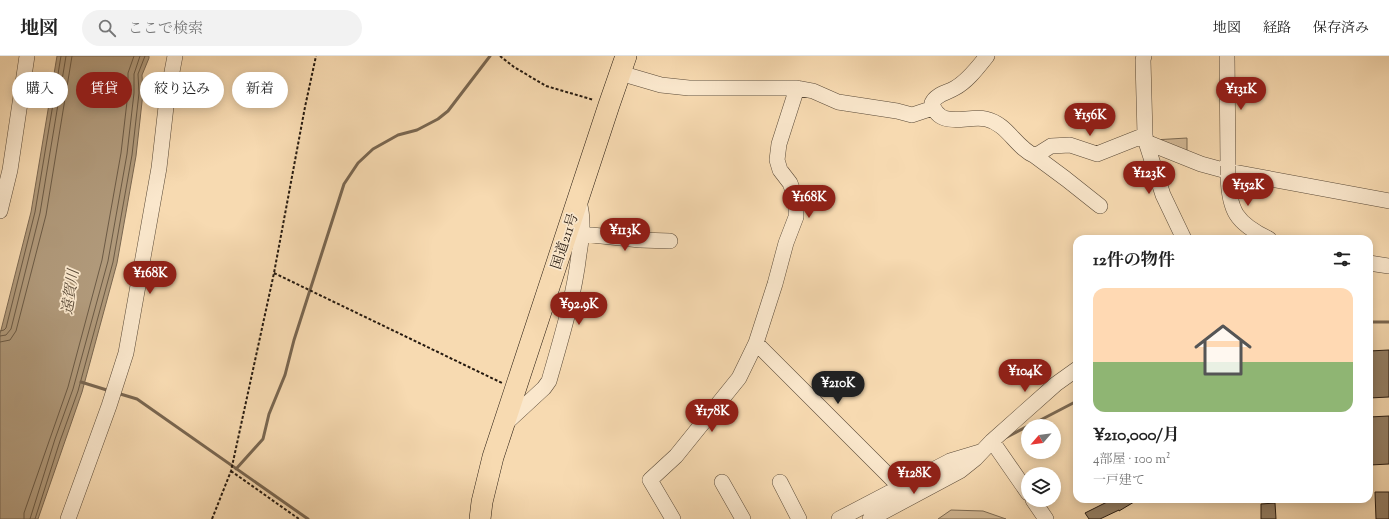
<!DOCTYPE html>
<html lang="ja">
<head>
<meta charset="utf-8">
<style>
	:root { --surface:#fff; --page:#f2f2f2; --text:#222; --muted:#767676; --line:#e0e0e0; --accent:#8f2418 }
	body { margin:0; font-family:"Sorts Mill Goudy","Noto Serif JP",serif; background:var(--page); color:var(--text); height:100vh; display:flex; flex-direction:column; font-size:15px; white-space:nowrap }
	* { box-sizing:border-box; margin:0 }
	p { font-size:13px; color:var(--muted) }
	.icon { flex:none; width:22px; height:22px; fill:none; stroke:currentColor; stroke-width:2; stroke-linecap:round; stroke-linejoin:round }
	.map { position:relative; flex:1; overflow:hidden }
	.sheet { position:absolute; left:1073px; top:179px; width:300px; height:268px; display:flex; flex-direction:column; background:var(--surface); border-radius:12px; box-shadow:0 2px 10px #0003 }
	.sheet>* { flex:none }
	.hud { position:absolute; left:12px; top:16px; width:380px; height:36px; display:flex; gap:8px }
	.needle { width:26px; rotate:242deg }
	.tools { position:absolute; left:1021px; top:363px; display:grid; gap:8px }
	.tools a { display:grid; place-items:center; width:40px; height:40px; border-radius:50%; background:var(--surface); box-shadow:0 2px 10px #0003; font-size:20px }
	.price { position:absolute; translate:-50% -34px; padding:0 9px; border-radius:14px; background:var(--accent); color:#fff; font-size:13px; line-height:26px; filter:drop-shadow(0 1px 2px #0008) }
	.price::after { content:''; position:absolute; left:50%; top:24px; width:12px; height:9px; margin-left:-6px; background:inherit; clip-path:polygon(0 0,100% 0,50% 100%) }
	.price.on { background:#222; color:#fff }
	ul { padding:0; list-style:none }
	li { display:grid; align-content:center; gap:8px; height:212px; padding:0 20px }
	li span { display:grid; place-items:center; height:124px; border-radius:12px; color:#555 }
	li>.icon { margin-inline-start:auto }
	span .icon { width:72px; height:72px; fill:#fffc; stroke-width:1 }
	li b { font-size:17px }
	h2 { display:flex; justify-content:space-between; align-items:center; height:48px; padding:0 20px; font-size:17px }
	.chip { padding:0 14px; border-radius:18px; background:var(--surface); box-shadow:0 2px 10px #0003; font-size:14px; line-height:36px }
	.chip.on { background:var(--accent); color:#fff }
	header { display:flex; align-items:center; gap:24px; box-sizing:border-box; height:56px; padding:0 20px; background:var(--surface); border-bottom:1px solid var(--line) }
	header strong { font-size:19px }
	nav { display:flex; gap:22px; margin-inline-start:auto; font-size:14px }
	.search { width:280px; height:36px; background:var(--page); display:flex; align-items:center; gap:10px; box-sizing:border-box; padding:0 14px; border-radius:22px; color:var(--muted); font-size:15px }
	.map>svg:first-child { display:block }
	.green { fill:#d3b996; stroke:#7c6a53 }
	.water { fill:#b0997a; stroke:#796650 }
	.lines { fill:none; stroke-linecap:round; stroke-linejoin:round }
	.shore { stroke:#6b5a45; stroke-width:1 }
	.stream { stroke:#796650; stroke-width:3 }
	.building { fill:#937e64; stroke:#261a10 }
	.minor-casing { stroke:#5a4a38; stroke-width:16 }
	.highway-casing { stroke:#261a10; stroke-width:22 }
	.path { stroke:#261a10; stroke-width:2; stroke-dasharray:3 2; stroke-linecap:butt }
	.minor { stroke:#fae7cc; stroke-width:15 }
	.highway { stroke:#f7dab1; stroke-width:21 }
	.minor-bridge-casing { stroke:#5a4a38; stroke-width:16; stroke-linecap:butt }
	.minor-bridge { stroke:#fae7cc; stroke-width:15 }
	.labels { text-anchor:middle; stroke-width:3.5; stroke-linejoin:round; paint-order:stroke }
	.street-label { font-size:14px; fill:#261a10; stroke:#fae7cc }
	.water-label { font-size:15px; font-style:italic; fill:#5d4d3a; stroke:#fae7cc }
</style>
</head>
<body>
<header>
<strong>地図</strong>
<div class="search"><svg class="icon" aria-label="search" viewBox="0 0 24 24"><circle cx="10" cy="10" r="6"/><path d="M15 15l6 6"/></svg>ここで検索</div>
<nav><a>地図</a><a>経路</a><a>保存済み</a></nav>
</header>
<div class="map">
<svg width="1389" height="463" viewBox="0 0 1389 463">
	<rect width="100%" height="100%" fill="#f7dab1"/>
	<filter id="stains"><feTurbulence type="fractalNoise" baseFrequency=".005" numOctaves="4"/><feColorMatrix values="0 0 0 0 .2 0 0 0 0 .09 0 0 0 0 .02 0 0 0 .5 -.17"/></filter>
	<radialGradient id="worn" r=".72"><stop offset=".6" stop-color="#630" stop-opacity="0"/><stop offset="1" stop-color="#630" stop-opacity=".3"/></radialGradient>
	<path class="green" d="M1187,82V99L1153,84Z
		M951,454L983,455L1006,463H938Z"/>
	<path class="water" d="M57,0H149V2L142,19L143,37L136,100L117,207L82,336L38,463H0V278L31,156Z"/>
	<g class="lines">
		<path class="shore" d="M0,275L4,274L6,272L35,156L61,0
			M0,280L6,279L11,273L40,157L66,0
			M0,286L10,284L16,275L46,159L72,0
			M24,463V457L68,331L102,204L121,97L128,37V17L134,0
			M30,463L55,383L73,333L108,205L127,98L134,37V18L140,0
			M35,463L60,385L78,335L113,206L132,99L139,37L138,18L145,0"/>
		<path class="stream" d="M1369,266H1389
			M81,326L110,335
			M117,337L137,343L308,463
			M1029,370L1077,345
			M1005,382L1028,370
			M236,413L263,383L269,358L285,319L294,284L344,128L358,107L373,93L398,79L417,74L438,63L448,55L490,0"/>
	</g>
	<path class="building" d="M1389,294V341L1369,342V295Z
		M1389,360V408L1370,409L1369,361Z
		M1375,436H1389V463H1376Z
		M1113,443H1139L1119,455V454L1100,463H1089L1085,457Z
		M1275,447L1276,463H1261V448Z"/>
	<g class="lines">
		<g class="minor-casing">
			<path id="minor" d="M987,0C978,11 968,25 955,32C947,37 936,38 932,47C939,74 967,59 986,63C1008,68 1015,91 1035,100L1051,90L1070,89L1097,98L1145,79L1146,86L1201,108L1223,114L1389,145
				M1144,0L1143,4L1145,79
				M1227,0L1228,110
				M620,17L661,29L689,32H797L813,35L838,46L897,55L912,59L933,52
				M1146,86L1163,139L1184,183
				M1035,100L1066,123L1100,150
				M1228,119C1229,155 1236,167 1269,183
				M0,155L10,114L27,0
				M582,178L640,184L670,185
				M1369,207L1389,210
				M756,287L900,431
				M504,369L544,332L549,325C561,283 574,241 579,198C582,180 584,163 579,146
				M992,385L1028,437
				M722,426L743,463
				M780,426L799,463
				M1033,444L1046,463
				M68,463L109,350L126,297L159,112L167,42L175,0
				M673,463L650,424L676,400L739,322L756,287L775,228L786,187L796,161V143L790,127L780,114L777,104L779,88L797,32
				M839,463L950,405L980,396
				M870,463L960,415L975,403L992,385L1056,328L1077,313"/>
		</g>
		<g class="highway-casing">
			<path id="highway" d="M480,463L482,446L493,401L609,49L626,0"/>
		</g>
		<path class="path" d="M500,0L514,11L546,30L594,44
			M274,217L502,327
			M231,415L299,463
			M212,463L231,415L274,217L305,51L316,0"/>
		<use href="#minor" class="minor"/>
		<use href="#highway" class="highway"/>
		<g class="minor-bridge-casing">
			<path id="minor-bridge" d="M1228,110V119"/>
		</g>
		<use href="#minor-bridge" class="minor-bridge"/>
	</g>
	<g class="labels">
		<g class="street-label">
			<text transform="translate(564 185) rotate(-72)" y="5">国道211号</text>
		</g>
		<g class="water-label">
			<text transform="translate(70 236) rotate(-81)" y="5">遠賀川</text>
		</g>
	</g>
	<rect width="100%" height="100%" filter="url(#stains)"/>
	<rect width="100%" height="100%" fill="url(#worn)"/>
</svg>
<div class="tools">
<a><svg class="needle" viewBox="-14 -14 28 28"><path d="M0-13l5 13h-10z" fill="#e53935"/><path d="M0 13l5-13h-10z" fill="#767676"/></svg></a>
<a><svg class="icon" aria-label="layers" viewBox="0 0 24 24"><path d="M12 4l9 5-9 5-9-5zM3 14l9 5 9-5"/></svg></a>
</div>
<b class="price" style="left:1241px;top:55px">¥131K</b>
<b class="price" style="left:1090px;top:81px">¥156K</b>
<b class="price" style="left:1149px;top:139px">¥123K</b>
<b class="price" style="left:1248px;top:151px">¥152K</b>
<b class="price" style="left:809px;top:163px">¥168K</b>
<b class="price" style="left:625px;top:196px">¥113K</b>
<b class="price" style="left:150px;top:239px">¥168K</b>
<b class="price" style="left:579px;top:270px">¥92.9K</b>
<b class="price" style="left:1025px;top:337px">¥104K</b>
<b class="price on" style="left:838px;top:349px">¥210K</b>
<b class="price" style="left:712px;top:377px">¥178K</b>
<b class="price" style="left:914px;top:439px">¥128K</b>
<div class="hud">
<a class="chip">購入</a>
<a class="chip on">賃貸</a>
<a class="chip">絞り込み</a>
<a class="chip">新着</a>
</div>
<section class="sheet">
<h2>12件の物件<svg class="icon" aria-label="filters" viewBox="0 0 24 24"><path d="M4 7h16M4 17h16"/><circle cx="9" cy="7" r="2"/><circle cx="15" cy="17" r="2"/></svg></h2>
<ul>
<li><span style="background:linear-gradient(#ffd9b3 60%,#8fb573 0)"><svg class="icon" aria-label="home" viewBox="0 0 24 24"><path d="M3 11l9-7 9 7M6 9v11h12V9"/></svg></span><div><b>¥210,000/月</b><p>4部屋 · 100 m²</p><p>一戸建て</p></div></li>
</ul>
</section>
</div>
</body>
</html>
